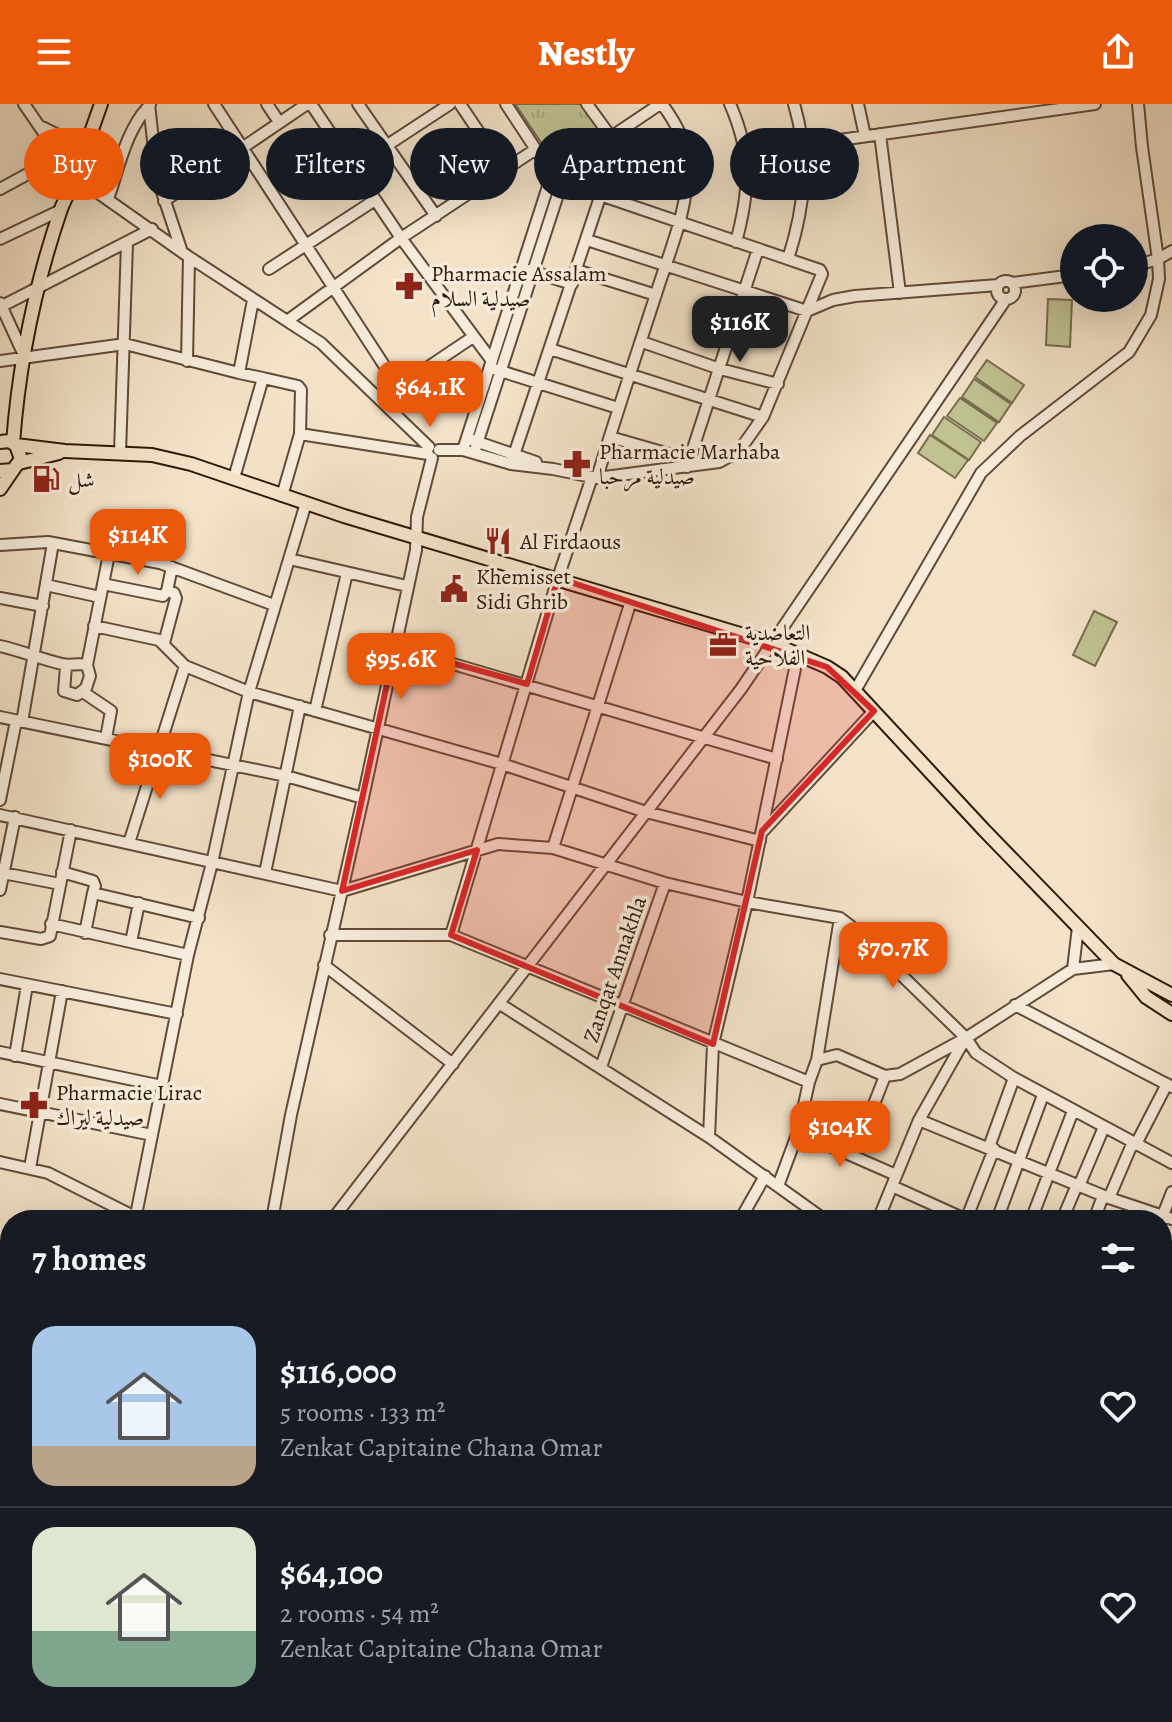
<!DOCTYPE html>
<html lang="en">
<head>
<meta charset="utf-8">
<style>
	:root { --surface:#171b24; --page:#242831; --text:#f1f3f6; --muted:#9ea1a6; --line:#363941; --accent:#ea580c }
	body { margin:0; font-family:Alegreya,Amiri,serif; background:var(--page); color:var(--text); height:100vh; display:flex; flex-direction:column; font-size:30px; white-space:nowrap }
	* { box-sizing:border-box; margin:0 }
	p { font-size:26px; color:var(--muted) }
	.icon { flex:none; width:44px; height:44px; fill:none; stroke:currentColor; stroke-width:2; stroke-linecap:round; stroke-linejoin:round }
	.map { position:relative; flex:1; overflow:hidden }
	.panel { position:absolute; left:0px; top:1106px; width:1172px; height:512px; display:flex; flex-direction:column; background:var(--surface); border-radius:32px 32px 0 0; box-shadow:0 8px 32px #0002 }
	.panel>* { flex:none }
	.guide { position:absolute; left:24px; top:24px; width:1124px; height:72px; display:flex; gap:16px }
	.fabs { position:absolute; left:1060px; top:120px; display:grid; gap:16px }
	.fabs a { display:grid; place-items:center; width:88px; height:88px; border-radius:50%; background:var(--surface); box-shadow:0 8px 32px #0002; font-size:40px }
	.price { position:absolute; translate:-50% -68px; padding:0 18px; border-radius:16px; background:var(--accent); color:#fff; font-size:26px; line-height:52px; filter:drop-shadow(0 2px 4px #0008) }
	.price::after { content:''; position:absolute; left:50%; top:48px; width:24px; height:18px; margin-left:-12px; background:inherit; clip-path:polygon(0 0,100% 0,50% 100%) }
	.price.active { background:#222; color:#fff }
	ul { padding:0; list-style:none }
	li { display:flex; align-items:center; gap:24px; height:200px; padding:0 32px }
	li+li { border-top:2px solid var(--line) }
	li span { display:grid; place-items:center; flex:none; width:224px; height:160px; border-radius:24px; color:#555 }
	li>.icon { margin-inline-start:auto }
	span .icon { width:96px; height:96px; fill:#fffc; stroke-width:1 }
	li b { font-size:34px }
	h2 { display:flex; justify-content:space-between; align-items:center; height:96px; padding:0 32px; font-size:34px }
	.pill { padding:0 28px; border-radius:36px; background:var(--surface); box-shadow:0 8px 32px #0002; font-size:28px; line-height:72px }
	.pill.active { background:var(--accent); color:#fff }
	header { display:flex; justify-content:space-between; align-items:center; height:104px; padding:0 32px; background:var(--accent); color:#fff; font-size:36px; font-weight:800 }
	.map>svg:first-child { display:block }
	.grass { fill:url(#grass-tufts); stroke:#786d4d; stroke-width:2 }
	.garden { fill:#c0c292; stroke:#786d4d; stroke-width:2 }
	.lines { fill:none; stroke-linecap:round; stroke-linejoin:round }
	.minor-casing { stroke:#604a38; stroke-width:14 }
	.major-casing { stroke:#2f1808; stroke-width:16 }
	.minor { stroke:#f7ecdb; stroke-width:10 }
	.major { stroke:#f3e2c8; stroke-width:12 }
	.marked { fill:#d62828; fill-opacity:0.2; stroke:#d62828; stroke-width:6; stroke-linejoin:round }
	.labels { text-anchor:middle; stroke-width:7; stroke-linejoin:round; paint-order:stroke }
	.poi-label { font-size:22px; fill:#2f1808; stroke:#f7ecdb; text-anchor:start }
	.street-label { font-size:22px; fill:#2f1808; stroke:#f7ecdb }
</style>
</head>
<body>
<header><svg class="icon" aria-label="menu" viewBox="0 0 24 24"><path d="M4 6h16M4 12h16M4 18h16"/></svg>Nestly<svg class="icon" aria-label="share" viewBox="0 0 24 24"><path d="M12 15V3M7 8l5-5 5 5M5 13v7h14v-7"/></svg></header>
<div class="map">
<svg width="1172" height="1618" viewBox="0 0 1172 1618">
	<defs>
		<pattern id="grass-tufts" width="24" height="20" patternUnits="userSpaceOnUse" patternTransform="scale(2)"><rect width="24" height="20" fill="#c0c292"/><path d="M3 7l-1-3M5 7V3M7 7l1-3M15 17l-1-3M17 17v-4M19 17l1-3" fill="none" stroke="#a5a67c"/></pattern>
	</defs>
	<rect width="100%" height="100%" fill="#f3e2c8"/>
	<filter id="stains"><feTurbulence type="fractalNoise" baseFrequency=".0025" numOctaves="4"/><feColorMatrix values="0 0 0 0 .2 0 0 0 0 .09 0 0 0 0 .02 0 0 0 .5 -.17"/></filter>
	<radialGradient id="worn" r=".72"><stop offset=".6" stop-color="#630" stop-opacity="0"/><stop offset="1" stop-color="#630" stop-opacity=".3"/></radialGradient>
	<path class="grass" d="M515,0H581L600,28L555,59Z"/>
	<path class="garden" d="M601,35L598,72L563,61Z
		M1048,195L1072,196L1070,243L1046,241Z
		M987,256L1024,281L1012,299L975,273Z
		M974,275L1011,300L999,318L962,293Z
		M960,294L997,319L984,337L947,312Z
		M944,313L981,338L969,356L932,331Z
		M930,331L968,356L955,374L918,349Z
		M1094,507L1117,518L1095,562L1073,551Z"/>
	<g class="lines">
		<g class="minor-casing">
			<path id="minor" d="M24,0L59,51
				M149,0L157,73L181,145
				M214,0L393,275L399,279L406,278L473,233
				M267,0L279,18
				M311,0L401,134L492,257
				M358,0L436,112
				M460,0L505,67
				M587,0L611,33L660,0
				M730,0C752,50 750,86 736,138
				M858,0L865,32
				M42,23L70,37
				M880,30L900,189
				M804,41L1095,0
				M354,63L450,0
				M64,72L77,74L189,153L321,239L429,343
				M0,85L59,53
				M108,95C119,64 126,25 150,1
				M164,97L307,0
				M0,135L61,106
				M587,136L807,207L833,196L855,192L998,181
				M788,155C805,102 810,54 794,0
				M1134,162L1158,155L1172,147
				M269,165L375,96
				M528,166L572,180
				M576,166L656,191
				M997 186a9 9 0 1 1 18 0a9 9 0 1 1-18 0Z
				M1012,179L1074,171
				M253,196L239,269L263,274
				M0,199L22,247
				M0,203L152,125
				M287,217L401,134L536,45
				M642,238L720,265L778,280
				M550,245L763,313
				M0,257L125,240L239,269
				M187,257L189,153
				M494,265L618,304
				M610,333L690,356
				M472,336L536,358
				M439,346H463L511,360L553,365L597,374L719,358L739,347L763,313L822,170L820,166L562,78L552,70L506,0
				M463,346L552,70
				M120,349L127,139
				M474,349L562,78
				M511,360L600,93
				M687,363L758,145
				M234,374L263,274L298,282L301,286L300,330
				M597,374C616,311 637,249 657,187C670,146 689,104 687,61C686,37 676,19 662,0
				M282,392L300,330L428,350
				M0,441L48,438L160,459L274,501
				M289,455L407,482
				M103,480L163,492L167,487L172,463
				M46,481L100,493
				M0,494L43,502
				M94,522L159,536L185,562L249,588L502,660L646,708L760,737
				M164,539L176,494L174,489L167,487
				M0,542C22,547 41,555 62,560C69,562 78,559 87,561
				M395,543L777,655
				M66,562L64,587L77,591L86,584L90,572L87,561L109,450
				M856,585L981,369L1020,332L1129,248L1151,211L1159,175L1158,155L1142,43L1138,0
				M83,588L111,607L106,634
				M315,607L347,469
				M0,613L286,672L363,694
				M22,618L53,439
				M0,696L16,617
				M0,711L342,787L498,740L553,744L665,779L747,798L840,814L852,823L966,934L976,949L1014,974L1172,1059
				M764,726L874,607
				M129,739L185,562
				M553,744L631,497
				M62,768L93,777L95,782L93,789L199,814
				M3,769L60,780
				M265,769L300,602
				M0,786L15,713
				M51,820L188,851
				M0,828L41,835L50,832L71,726
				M85,829L93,789
				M330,831H451L809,978L817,956L837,951L885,972L900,970L966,934L1073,865L1114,860
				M451,831L558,474L592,373
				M131,838L139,799
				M324,861L453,960
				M1073,865L1078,823
				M0,875L177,910
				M500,900L709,1033L825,1116
				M1015,901L1172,983
				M0,948L162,982
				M15,952L27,881
				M817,956L840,814
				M601,963L665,779
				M0,1000L152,1031
				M919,1016L1109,1094L1172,1115
				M798,1028L896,1071
				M709,1033L713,940L747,798L798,550
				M861,1033L885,972
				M1136,1040L1167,980
				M989,1043L1014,974
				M0,1058L48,1069L139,1115
				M30,1064L62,887
				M778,1082L798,1028L809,978
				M892,1082L967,1116
				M1079,1082L1104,1023
				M1109,1094L1133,1038
				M135,1116L188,851L212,759L249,588L306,399
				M272,1116L291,1011L363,694L416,446L417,413L432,354
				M332,1116L741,585L1006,195
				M740,1116L765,1072
				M878,1116L919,1016L965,935
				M966,1116L994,1045
				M997,1116L1043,991
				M1031,1116L1073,1007
				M1062,1116L1077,1081
				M1094,1116L1103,1092
				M1161,1116L1172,1088
				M0,1181L10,1185
				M1162,1199L1172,1175
				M0,1273L10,1277
				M1162,1309L1172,1313
				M0,1586L10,1571
				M171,1608L200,1618
				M484,1608L515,1618
				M1000,1608L1015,1618
				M0,1614L9,1618
				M113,1618L117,1608
				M263,1618L266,1608
				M295,1618L299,1608
				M367,1618L371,1608
				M554,1618L557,1608
				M697,1618L739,1615L783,1618"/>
		</g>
		<g class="major-casing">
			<path id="major" d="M60 50a12 12 0 1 1 24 0a12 12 0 1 1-24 0Z
				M84,48L101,0
				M0,338L9,337L16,341L21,355L13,366L0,367
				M13,339C19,259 35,181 61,105C68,87 78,72 84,54
				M16,341L65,347L152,351L191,360L344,412L774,540L827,563L842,573L984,726L1114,860L1172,891
				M19,359L59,349
				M0,385L13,366
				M1128,871L1146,893L1172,910"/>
		</g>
		<use href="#minor" class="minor"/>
		<use href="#major" class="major"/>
	</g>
	<path class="marked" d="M558,474L827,563L874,607L762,727L713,940L451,831L477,746L342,787L395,543L527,580Z"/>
	<defs>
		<g id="pharmacy-bare" transform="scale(2.16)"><path d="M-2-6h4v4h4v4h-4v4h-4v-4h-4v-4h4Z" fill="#8f2418" stroke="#f7ecdb" stroke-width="2.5" paint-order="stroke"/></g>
		<g id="fuel-bare" transform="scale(2.16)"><path d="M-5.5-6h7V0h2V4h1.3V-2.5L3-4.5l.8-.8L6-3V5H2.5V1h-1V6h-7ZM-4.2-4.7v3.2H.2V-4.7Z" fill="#8f2418" stroke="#f7ecdb" stroke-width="2.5" paint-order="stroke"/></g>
		<g id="restaurant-bare" transform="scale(2.16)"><path d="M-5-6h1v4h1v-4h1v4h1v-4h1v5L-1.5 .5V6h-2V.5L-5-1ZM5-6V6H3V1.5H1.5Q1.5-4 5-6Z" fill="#8f2418" stroke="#f7ecdb" stroke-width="2.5" paint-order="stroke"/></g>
		<g id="civic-bare" transform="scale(2.16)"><path d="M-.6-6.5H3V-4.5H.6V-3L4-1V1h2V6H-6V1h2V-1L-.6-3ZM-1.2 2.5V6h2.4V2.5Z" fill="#8f2418" stroke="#f7ecdb" stroke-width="2.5" paint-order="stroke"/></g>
		<g id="office-bare" transform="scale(2.16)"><path d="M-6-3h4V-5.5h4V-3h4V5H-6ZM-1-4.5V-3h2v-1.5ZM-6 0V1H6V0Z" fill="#8f2418" stroke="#f7ecdb" stroke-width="2.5" paint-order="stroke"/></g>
	</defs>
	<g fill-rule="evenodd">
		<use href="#pharmacy-bare" x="409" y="182"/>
		<use href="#pharmacy-bare" x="577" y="360"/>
		<use href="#fuel-bare" x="46" y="375"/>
		<use href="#restaurant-bare" x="498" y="437"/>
		<use href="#civic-bare" x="454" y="485"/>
		<use href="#office-bare" x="723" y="541"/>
		<use href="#pharmacy-bare" x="34" y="1001"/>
	</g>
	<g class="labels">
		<g class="poi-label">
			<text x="431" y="177">Pharmacie Assalam<tspan x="431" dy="25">صيدلية السلام</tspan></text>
			<text x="599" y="355">Pharmacie Marhaba<tspan x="599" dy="25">صيدلية مرحبا</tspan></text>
			<text x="68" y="383">شل</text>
			<text x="520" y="445">Al Firdaous</text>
			<text x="476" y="480">Khemisset<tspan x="476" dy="25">Sidi Ghrib</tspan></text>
			<text x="745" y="536">التعاضدية<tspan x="745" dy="25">الفلاحية</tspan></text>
			<text x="56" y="996">Pharmacie Lirac<tspan x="56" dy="25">صيدلية ليراك</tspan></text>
		</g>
		<g class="street-label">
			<text transform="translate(614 865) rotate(-71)" y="8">Zanqat Annakhla</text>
		</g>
	</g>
	<rect width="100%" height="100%" filter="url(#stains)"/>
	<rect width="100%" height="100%" fill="url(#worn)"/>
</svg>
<div class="fabs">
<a><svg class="icon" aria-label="locate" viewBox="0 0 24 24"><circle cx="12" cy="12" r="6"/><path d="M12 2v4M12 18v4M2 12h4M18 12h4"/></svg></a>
</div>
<b class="price active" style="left:740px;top:260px">$116K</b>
<b class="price" style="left:430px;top:325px">$64.1K</b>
<b class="price" style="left:138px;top:473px">$114K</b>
<b class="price" style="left:401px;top:597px">$95.6K</b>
<b class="price" style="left:160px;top:697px">$100K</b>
<b class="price" style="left:893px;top:886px">$70.7K</b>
<b class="price" style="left:840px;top:1065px">$104K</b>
<div class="guide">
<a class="pill active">Buy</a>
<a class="pill">Rent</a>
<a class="pill">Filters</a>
<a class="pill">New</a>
<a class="pill">Apartment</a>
<a class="pill">House</a>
</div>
<section class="panel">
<h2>7 homes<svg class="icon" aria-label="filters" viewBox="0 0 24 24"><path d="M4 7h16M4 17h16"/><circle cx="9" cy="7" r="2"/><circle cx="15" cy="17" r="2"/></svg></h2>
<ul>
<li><span style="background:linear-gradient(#a9c7e8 75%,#b9a48a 0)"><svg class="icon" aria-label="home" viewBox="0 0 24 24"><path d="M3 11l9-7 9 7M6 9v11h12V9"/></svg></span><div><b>$116,000</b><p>5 rooms · 133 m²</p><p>Zenkat Capitaine Chana Omar</p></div><svg class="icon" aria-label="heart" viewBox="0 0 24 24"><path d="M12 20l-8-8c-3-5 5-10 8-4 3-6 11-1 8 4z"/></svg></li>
<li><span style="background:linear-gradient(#dfe7d0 65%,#7fa58c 0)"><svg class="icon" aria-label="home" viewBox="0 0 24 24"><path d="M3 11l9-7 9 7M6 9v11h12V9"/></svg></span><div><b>$64,100</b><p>2 rooms · 54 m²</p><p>Zenkat Capitaine Chana Omar</p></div><svg class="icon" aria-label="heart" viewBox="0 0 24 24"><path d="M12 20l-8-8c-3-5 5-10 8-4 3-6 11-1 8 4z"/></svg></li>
</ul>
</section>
</div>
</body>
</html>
